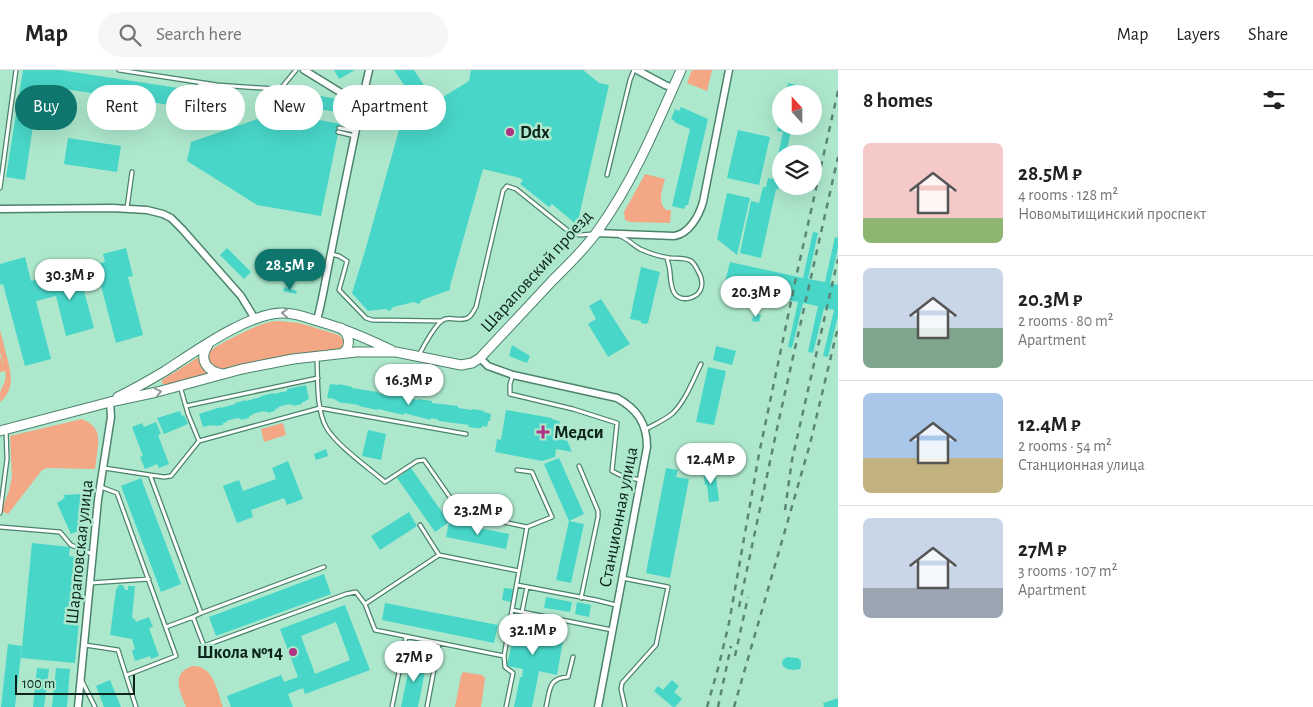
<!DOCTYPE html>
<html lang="en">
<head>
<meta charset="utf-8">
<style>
	:root { --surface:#fff; --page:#f6f6f6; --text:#222; --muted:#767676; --line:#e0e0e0; --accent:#0f766e }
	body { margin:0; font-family:"Alegreya Sans",sans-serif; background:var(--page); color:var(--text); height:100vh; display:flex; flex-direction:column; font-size:19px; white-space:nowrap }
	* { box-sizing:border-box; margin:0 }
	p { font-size:16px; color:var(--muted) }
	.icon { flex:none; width:28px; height:28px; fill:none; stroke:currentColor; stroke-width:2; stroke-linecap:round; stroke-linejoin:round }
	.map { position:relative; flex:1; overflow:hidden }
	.drawer { display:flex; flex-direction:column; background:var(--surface); width:475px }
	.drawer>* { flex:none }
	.guide { position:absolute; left:15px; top:15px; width:475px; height:45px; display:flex; gap:10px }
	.needle { width:32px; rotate:339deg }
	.buttons { position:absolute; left:772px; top:15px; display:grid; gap:10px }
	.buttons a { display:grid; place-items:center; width:50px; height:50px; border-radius:50%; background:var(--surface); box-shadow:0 5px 20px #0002; font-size:25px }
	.scale { position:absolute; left:15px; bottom:12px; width:120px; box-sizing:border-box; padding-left:5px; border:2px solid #0b231a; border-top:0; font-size:14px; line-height:18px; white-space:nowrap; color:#0b231a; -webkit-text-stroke:4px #ade8cd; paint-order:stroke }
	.price { position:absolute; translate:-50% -42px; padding:0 11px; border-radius:18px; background:#fff; color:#222; font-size:16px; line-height:32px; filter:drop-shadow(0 1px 2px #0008) }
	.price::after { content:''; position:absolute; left:50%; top:30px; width:15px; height:11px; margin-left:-8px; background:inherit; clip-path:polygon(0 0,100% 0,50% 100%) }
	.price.on { background:var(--accent); color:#fff }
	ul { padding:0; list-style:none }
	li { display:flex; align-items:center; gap:15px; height:125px; padding:0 25px }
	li+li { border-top:1px solid var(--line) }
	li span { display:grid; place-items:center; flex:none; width:140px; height:100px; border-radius:8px; color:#555 }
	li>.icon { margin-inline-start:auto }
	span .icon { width:60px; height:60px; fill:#fffc; stroke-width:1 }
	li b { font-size:21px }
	h2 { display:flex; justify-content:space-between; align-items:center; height:60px; padding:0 25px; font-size:21px }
	.chip { padding:0 18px; border-radius:22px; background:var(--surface); box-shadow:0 5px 20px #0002; font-size:18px; line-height:45px }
	.chip.on { background:var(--accent); color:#fff }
	header { display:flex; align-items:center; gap:30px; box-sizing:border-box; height:70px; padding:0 25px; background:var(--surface); border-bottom:1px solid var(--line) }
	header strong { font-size:24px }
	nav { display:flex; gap:28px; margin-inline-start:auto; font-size:18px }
	.search { width:350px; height:45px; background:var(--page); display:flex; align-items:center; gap:12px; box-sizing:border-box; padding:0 18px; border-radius:28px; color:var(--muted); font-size:19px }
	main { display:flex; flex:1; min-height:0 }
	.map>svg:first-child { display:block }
	.green { fill:#f3a784 }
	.building { fill:#48d6c8; fill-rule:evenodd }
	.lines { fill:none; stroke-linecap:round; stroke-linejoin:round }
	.service-casing { stroke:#4b836b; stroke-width:5.5 }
	.minor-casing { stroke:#4b836b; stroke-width:9 }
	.secondary-casing { stroke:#4b836b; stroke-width:11 }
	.service { stroke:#fff; stroke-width:3 }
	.minor { stroke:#fff; stroke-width:6 }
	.secondary { stroke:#fff; stroke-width:9 }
	.rail { stroke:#5c8674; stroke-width:2.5; stroke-dasharray:6 6; stroke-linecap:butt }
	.oneway { stroke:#919c98 }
	.poi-dot { fill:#af3383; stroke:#ade8cd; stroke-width:2 }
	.labels { text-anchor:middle; stroke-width:5; stroke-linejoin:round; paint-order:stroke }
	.poi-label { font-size:18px; font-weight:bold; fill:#0b231a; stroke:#ade8cd; text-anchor:start }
	.street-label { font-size:18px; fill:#0b231a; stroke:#ade8cd }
</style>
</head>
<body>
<header>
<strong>Map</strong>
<div class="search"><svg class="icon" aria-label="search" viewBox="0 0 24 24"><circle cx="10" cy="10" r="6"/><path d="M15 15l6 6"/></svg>Search here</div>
<nav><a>Map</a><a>Layers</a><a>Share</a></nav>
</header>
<main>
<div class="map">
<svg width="838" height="637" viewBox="0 0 838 637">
	<rect width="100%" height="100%" fill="#ade8cd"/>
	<path class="green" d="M692,0H712L707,21L687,13Z
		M645,104L665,109C662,120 657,132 666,140H671L670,153L630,152L625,150L624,142Z
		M278,251L299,253L339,265L344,271L343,277L338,279L281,286L223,300C217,299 213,299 210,293C208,290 208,285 210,282C215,275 256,256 266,253C270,252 274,251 278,251Z
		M0,261C3,269 4,277 6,284C11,302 16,319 0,332C0,329 0,326 0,323C3,313 7,313 5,301L0,302V286L4,297L0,282Z
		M199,287C200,294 202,299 207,304L166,315L162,313V310Z
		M82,349C88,352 94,355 97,362C100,371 96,390 95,399L47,398L42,400L8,444L1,441L9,421L12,406L10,366Z
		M283,353L286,365L264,372L261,359Z
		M193,596C214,596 217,621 223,637H186C180,621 170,603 193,596Z
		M463,602L482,605L485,608L481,637H455L461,606Z"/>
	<path class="building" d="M23,0H60L185,19L183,37L39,15L25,110L6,107Z
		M334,0H355L339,9Z
		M394,0H414L425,17L411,26Z
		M471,0H583L599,13L609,15L577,155L552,134L549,137L520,114L523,110L520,108L483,99L450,216V220L422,230L419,234L414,232L393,237L390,241L385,239L368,241L352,223L365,181L401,53L469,11Z
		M788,13L802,16L800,24H786Z
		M320,26L339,29L337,42L318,39Z
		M681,37L708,49L688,135H686L684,139L672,136L690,59L674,52L675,51L671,49L675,39L679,41Z
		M278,42L340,54L321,146L257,135L187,91L191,72Z
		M780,48L781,56H792L786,84H781V105L778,120L776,119L761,188L740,183L751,131L759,133L763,117H766L768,108L773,109L783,62L777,61Z
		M738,60L770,67L759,115L727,108Z
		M68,68L121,76L117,102L64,94Z
		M727,123L750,128L737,185L717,169Z
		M813,162L818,163L808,209L825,212L835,167L838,168V178L830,213L838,215V246L828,287L823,286L834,240L824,238L813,283L808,282L818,236L803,233L792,278L788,277L798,232L724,216L730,192L803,208Z
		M126,178L133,206L128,207L143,265L116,273L101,216L84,221L94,258L66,266L56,226L36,231L51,289L25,296L3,214L0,215V194L25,187L31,211L105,192L103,184Z
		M227,178L251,202L244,209L220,185Z
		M641,197L660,202L648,253H647L646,254L641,253V251L630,249Z
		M281,205L290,207L289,211L280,209Z
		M284,217L297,221L296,224L283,221Z
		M601,229L630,274L608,287L588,254L596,249L589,236Z
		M754,243L761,245L759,252L752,251Z
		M512,275L530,286L527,293L509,286Z
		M716,276L736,281L732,295L713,290Z
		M708,297L726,301L714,355L696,352Z
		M330,314L339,315V314L352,317V318L378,322V323L393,325V324L418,330V329L432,331V333L458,336V338L472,340V339L484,341V342L491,344L490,351H488L487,357L482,356V358H476L468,357L469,355L439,351V350L431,348V350L404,343V345L378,339L377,340L359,336V335L338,332V331L335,330V329L327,328Z
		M306,315L309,329L305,331V332H302V334L293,336L292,334L289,335V334L278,337L279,338L275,339V341L267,343V341L264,342L263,341L252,344L253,345L249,346V348L241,350L240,348L237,349V348L226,351L227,352L223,353V355L216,356L215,355L211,356V355L203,357L199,344L221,337V338L235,334V333L246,330V331L261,327V326L273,323V324L287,321V319Z
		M506,340L552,348V349L559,351L572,382L556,379L555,387L542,391L495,382L497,369L501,370Z
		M180,341L182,346L184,345L188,354L164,364L157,348Z
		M156,352L161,364L158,365L169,394L159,398L157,394L145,399L140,387L143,386L132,357L142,353L144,357Z
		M368,360L386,364L381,390L362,386Z
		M326,379L328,386L316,390L314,384Z
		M559,388L584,444L569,451L544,394Z
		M288,391L303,429L287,435L284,428L251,440L253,447L237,453L223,416L239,410L243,421L276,409L272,398Z
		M411,398L449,452L435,462L397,408Z
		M666,398L678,400L676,407L689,409L670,508L646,503Z
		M715,399L719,431L709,432L707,415H705L703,401Z
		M141,408L181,514L161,522L121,416Z
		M81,424L85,436L83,459L71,464L57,433L65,428L63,425Z
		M409,442L417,456L380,480L371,466Z
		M569,451L584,454L571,513L556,510Z
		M449,452L509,464L506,479L446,467Z
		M32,473L70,477L69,486L85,488L75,593L21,588Z
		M324,504L331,524L216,566L209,547Z
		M119,515H122L124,517L125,520H128V516H135L132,548H134L136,552L149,547L153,557L149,558L159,586L151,589L150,586L135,591L132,581L135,579L132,569L110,565L116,520Z
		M504,518L513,519L511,532L502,530Z
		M546,527L572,532L570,542L544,538Z
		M577,532L591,535L589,547L575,544Z
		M385,533L498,555L494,573L382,550Z
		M345,535L370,600L305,624L303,618L288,624L293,637H231L227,626L281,605L284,612L298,607L280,559ZM336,552L350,590L315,604L301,566Z
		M519,547L546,552L545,557L558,559L556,570L563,571L557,605L539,601L532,637H514L520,607H522L523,599L507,596L516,552H518Z
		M8,574L22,576L15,637H1Z
		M787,587L798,588L801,591V596L800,599L794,600L787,599L783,596L782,593L783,590Z
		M411,588L427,591L418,637H401Z
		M37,598L49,599L44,637H33Z
		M56,598L70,599L67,637H52Z
		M110,610L121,637H104L96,616Z
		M672,610L679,616L674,622L682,629L675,637H673L654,621L658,616L663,620Z
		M838,628V637H824L823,633Z"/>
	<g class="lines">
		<g class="service-casing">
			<path id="service" d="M119,0L217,15L276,19L282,17L296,0
				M191,45L198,36L200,13
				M339,58L355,61
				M338,62L355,66
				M607,105L630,10L634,0
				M0,118L16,0
				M127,138L132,102
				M620,166C628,169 633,175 640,179C647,182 657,186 665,187C674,190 682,186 691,191C695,194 696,197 698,201C704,211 704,224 690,228C672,232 671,216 670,203C670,198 668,193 667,188
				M331,184L339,186L347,191L339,220L366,248L372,250L442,251
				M419,285C423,277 437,251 445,249C452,247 464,252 469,247C472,245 474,240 476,237L503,121L507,116L516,119L572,164L581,165L592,164
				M317,289C318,310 316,338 326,357C336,375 369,398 385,412L417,391L424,390L461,443L527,457L519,501
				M513,305L510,314V324L573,339L617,353L612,401L622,406L640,410
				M186,336L318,308
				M646,359C655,354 665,350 673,343C686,330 693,310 701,294
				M199,371L320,338L466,364
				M579,396L598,441V447L581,528
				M104,398L150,405L201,543L324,497
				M517,400L532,402L552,447L527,457
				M150,405L164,407L171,406L199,371L188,344L180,316
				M101,417L117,423L176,586L127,605
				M0,443L7,389L6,360
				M0,457L60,462L71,475L92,484
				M439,485L519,501L512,540L612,560
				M622,508L668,517L656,575L622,613L621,619L625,637
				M90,513L149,509
				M517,515L596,530L616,535
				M365,534L375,560L504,586L512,540
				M522,542L527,517
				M201,543L193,547L204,576L346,524L356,522L365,534L439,485L420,455
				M166,557L193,547
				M85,575L118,580L136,637
				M504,586L505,597L513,603L506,637
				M82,611L95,637
				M392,637L406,567
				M427,637L439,573
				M546,637C550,620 548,608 568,607L573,587"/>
		</g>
		<g class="minor-casing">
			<path id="minor" d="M304,0L361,35
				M637,0L665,15L673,18
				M0,139L112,138L147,140L163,144L171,148L182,159L241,226L255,249
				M596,163L674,166C689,164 699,146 703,132L729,0
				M317,250C323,228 326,206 331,183C343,122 355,61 369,0
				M480,288L488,296L513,305L617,328C637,339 647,353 647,377L598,637
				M78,637L98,430L111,347L110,332"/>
		</g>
		<g class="secondary-casing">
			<path id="secondary" d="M341,258C348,263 350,271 347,279L343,283
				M208,275C198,290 207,301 222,304
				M118,327C134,319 150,310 165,301C193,283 251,241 284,243C296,243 308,248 321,252C345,259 368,269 391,280
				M0,361L110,332L157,322L242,299L293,289L356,282H396L461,295L472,293L480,288C504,262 529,236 553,210C569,194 586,178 599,159C634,110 657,54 681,0"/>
		</g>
		<use href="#service" class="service"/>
		<use href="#minor" class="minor"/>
		<use href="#secondary" class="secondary"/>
		<path class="rail" d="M785,440L792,390L838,189
			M739,537L778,354L838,87
			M735,586L748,527
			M707,637L719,595L729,553L759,384L797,203L838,21
			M718,637L731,576
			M734,637L810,374L838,257"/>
	</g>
	<defs><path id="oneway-chevron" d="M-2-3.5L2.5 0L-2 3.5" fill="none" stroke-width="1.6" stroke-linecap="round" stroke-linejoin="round" transform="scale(1.25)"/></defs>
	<g class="oneway">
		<use href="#oneway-chevron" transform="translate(285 243) rotate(-177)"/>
		<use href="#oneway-chevron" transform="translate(158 322) rotate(-13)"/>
	</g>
	<g class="poi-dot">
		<circle cx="510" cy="62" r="5"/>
		<path d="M540.5 354.5h5v5h5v5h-5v5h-5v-5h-5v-5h5z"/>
		<circle cx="293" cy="582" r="5"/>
	</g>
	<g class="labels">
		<g class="poi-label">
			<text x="520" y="68">Ddx</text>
			<text x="554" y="368">Медси</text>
			<text x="283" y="588" text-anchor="end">Школа №14</text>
		</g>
		<g class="street-label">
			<text transform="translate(536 201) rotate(-48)" y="6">Шараповский проезд</text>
			<text transform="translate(618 447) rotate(-79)" y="6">Станционная улица</text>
			<text transform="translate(79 482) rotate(-84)" y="6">Шараповская улица</text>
		</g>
	</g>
</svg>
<div class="buttons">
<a><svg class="needle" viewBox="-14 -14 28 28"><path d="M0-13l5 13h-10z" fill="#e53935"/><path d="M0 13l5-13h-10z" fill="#767676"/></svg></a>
<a><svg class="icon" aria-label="layers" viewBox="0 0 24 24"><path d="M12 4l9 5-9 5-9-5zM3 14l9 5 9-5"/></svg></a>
</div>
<div class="scale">100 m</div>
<b class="price on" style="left:290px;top:221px">28.5M ₽</b>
<b class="price" style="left:70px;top:231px">30.3M ₽</b>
<b class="price" style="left:756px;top:248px">20.3M ₽</b>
<b class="price" style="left:409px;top:336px">16.3M ₽</b>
<b class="price" style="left:711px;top:415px">12.4M ₽</b>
<b class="price" style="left:478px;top:466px">23.2M ₽</b>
<b class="price" style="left:533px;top:586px">32.1M ₽</b>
<b class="price" style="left:414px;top:613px">27M ₽</b>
<div class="guide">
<a class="chip on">Buy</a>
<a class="chip">Rent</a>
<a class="chip">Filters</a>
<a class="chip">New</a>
<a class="chip">Apartment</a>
</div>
</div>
<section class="drawer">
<h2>8 homes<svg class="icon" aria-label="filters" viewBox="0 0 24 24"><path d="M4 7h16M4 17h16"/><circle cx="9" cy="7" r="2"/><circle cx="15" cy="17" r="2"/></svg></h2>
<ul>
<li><span style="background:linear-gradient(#f6c9c9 75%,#8fb573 0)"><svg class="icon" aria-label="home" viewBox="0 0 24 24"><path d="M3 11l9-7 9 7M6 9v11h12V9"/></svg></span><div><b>28.5M ₽</b><p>4 rooms · 128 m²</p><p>Новомытищинский проспект</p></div></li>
<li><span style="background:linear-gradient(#c9d6e8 60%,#7fa58c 0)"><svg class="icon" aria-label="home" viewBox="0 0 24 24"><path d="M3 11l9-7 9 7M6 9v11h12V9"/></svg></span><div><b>20.3M ₽</b><p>2 rooms · 80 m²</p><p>Apartment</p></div></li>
<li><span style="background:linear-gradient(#a9c7e8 65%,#c2b280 0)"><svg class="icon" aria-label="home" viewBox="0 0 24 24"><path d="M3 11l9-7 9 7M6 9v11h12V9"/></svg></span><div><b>12.4M ₽</b><p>2 rooms · 54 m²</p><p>Станционная улица</p></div></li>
<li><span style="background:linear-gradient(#c9d6e8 70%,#9aa5b1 0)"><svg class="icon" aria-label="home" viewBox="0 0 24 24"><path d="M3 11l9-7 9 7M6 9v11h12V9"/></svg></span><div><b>27M ₽</b><p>3 rooms · 107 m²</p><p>Apartment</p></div></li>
</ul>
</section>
</main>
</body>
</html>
